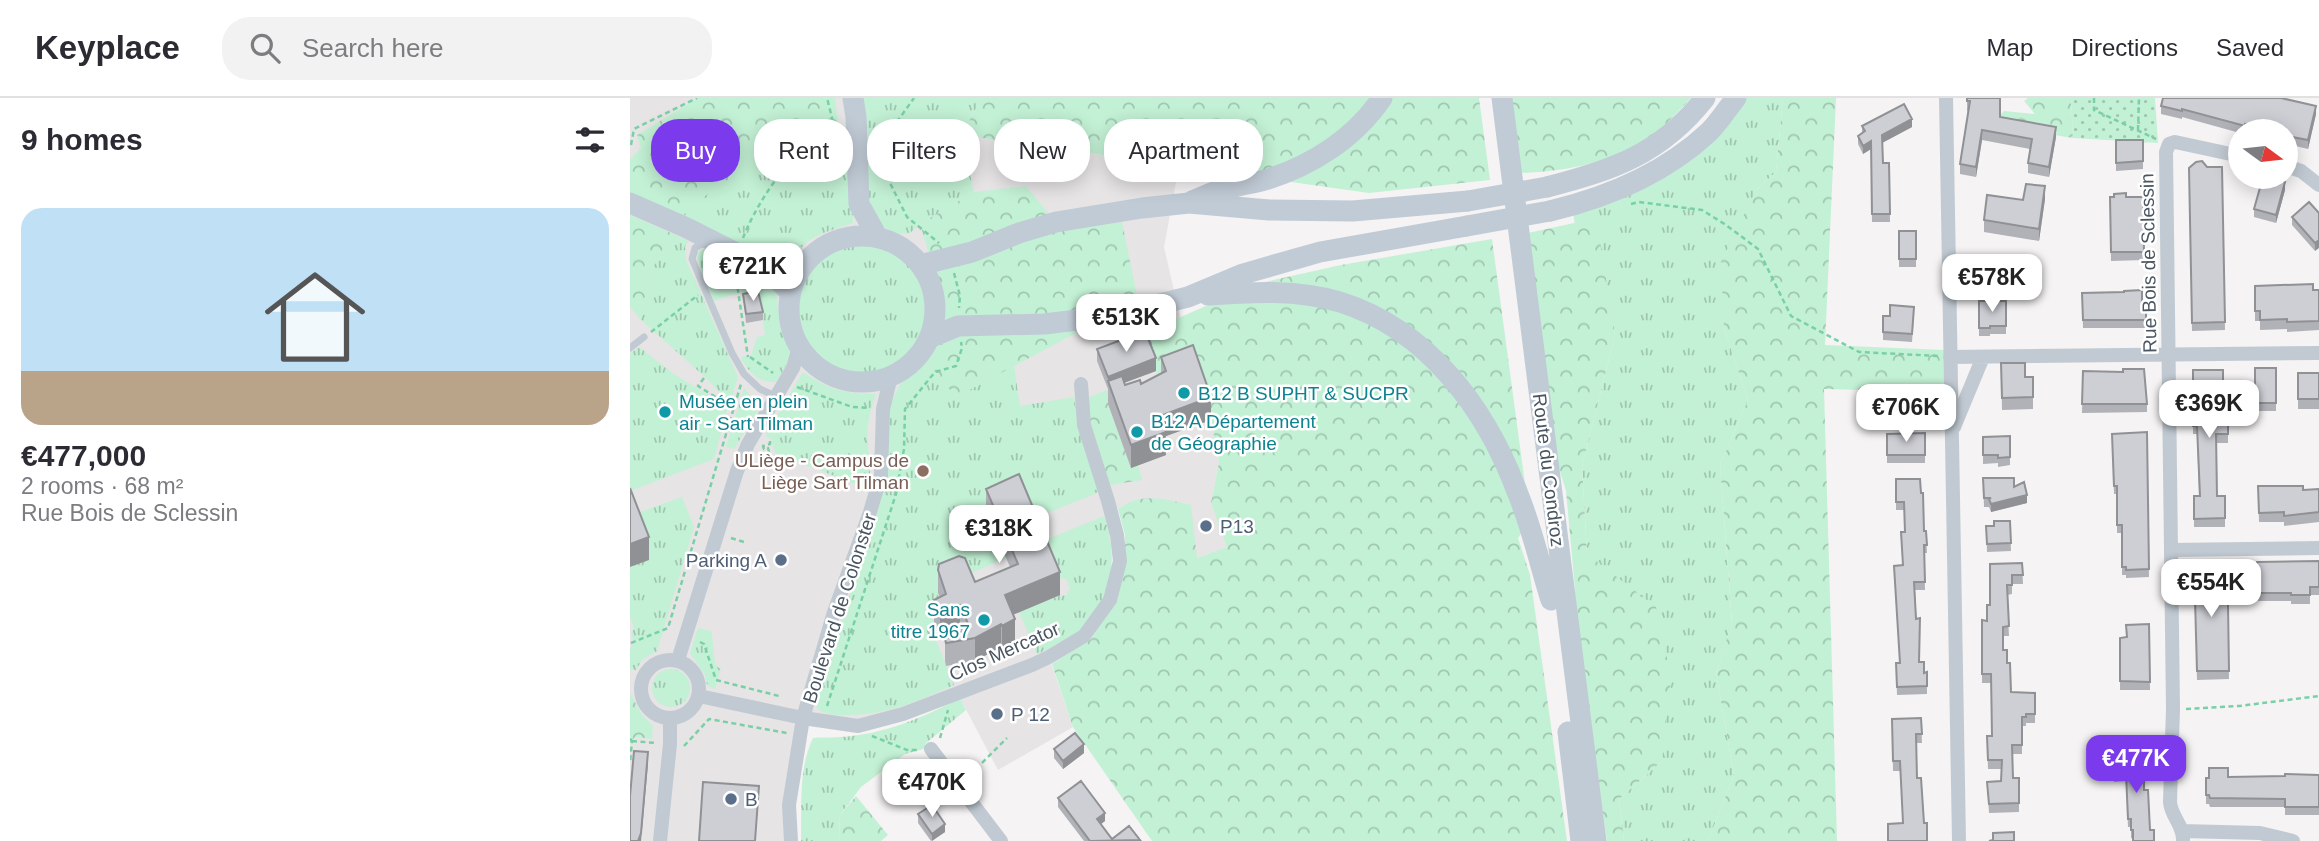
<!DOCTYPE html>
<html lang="en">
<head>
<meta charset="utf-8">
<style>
	:root { --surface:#fff; --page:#f2f2f3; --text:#2b2b33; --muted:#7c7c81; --line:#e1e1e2; --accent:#7c3aed }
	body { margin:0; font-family:Arial,sans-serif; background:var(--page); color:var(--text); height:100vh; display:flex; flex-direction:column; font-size:26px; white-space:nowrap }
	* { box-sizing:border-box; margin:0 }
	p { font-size:23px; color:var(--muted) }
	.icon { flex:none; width:38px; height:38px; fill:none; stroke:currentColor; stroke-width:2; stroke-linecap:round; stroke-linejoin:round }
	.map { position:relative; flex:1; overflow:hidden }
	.details { display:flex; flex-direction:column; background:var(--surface); width:630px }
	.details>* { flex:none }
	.guide { position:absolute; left:21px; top:21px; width:665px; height:63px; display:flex; gap:14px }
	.needle { width:46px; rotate:105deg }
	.buttons { position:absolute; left:1598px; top:21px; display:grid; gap:14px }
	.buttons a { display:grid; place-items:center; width:70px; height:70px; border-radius:50%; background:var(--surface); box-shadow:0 4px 18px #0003; font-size:35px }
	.price { position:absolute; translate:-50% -60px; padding:0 16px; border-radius:14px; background:#fff; color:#222; font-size:23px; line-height:46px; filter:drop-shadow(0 2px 4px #0008) }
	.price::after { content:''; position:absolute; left:50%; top:42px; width:21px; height:16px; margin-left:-10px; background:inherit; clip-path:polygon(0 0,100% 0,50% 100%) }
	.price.selected { background:var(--accent); color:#fff }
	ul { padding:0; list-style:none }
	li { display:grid; align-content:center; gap:14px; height:371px; padding:0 21px }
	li+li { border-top:2px solid var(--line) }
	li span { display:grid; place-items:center; height:217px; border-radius:21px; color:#555 }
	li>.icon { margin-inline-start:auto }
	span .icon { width:126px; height:126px; fill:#fffc; stroke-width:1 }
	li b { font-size:30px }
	h2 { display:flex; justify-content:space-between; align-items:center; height:84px; padding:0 21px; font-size:30px }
	.pill { padding:0 24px; border-radius:28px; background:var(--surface); box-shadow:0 4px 18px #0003; font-size:24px; line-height:63px }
	.pill.selected { background:var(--accent); color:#fff }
	header { display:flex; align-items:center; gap:42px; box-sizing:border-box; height:98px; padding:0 35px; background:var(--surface); border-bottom:2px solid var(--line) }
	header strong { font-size:33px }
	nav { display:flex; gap:38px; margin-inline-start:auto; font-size:24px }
	.search { width:490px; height:63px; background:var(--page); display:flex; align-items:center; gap:18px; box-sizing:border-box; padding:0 24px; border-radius:28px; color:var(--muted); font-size:26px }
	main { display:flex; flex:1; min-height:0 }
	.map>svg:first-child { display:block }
	.education { fill:#e6e4e5 }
	.grass { fill:url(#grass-tufts) }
	.forest { fill:url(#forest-crowns) }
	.park { fill:url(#park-dots) }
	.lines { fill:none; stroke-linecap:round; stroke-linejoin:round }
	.path { stroke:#7ad0a6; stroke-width:2.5; stroke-dasharray:5 3.5; stroke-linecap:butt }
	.service { stroke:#c1cad2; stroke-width:7 }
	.minor { stroke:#c1cad2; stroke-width:14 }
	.secondary { stroke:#c1cbd6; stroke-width:21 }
	.secondary-bridge { stroke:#c1cbd6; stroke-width:21 }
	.wall { fill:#b0b2b7 }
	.shaded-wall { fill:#909195 }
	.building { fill:#cdcfd5; stroke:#909195; stroke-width:2 }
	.culture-dot { fill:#0f9aa8; stroke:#fff; stroke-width:2.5 }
	.education-dot { fill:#8d6e63; stroke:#fff; stroke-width:2.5 }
	.service-dot { fill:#5c6f8a; stroke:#fff; stroke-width:2.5 }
	.labels { text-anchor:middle; stroke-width:5; stroke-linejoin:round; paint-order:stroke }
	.street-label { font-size:19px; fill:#4a5661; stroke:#fff }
	.culture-label { font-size:19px; fill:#0d838f; stroke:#fff; text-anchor:start }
	.education-label { font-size:19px; fill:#785e54; stroke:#fff; text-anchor:end }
	.service-label { font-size:19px; fill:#4e5e75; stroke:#fff; text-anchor:start }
</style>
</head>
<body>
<header>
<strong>Keyplace</strong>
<div class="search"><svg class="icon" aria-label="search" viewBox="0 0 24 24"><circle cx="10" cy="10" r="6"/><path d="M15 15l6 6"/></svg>Search here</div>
<nav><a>Map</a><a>Directions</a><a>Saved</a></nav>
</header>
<main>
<section class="details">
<h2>9 homes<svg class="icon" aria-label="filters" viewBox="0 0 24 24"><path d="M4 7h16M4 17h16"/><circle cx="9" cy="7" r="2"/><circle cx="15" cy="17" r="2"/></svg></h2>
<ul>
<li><span style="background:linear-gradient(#bfe0f5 75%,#b9a48a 0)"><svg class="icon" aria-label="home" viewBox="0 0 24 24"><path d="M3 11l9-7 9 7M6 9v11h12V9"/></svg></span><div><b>€477,000</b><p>2 rooms · 68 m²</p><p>Rue Bois de Sclessin</p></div></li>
</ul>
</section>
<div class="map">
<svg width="1689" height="743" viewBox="0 0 1689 743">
	<defs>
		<pattern id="grass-tufts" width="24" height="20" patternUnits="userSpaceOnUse" patternTransform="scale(1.75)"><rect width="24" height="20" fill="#c3f1d5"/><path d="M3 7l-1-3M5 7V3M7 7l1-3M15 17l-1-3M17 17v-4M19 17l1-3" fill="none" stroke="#a0c6b0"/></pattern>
		<pattern id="forest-crowns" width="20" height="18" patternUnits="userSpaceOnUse" patternTransform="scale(1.75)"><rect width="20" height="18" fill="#c3f1d5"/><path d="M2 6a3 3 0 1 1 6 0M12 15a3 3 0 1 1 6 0" fill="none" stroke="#a0c6b0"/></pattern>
		<pattern id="park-dots" width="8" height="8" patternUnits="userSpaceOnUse" patternTransform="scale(1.75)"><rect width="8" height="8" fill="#c3f1d5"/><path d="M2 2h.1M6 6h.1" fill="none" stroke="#a0c6b0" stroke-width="1.8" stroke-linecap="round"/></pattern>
	</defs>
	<rect width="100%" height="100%" fill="#f5f3f3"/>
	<path class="education" d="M0,0H352L331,37L549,68L534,149L562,270L581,322L589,364L581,405L598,449L567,460L494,407L488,411L480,404V502L419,559L443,629L368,672L330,600L228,628L174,620L161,743H0Z"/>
	<path class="grass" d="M230,0H352L331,37L344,94L290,126L280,135L266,136L247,125L234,103Z
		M1114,0H1153L1146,74L1126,92L1094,230L1118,302L1090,367L1102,525L1086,575L1104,677L1078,743H994L989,701L1032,663L957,456L952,368L985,237L958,122L945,126L943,116C992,102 1040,83 1077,47C1091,33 1102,15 1114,0Z
		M209,30L221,52L223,125C183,138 174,139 152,177L52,118L113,64L136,77L151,58L183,32Z
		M50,139L59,143L55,148L56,162L108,279L100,305L75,279L10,221L23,168Z
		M169 211a64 64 0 1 1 128 0a64 64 0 1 1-128 0Z
		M75,151L125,172L146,192L151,232L159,248L160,261L146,284C127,284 121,276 111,261L113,258H121L127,239L135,237L131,209L113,204L111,194L84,203L67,161L68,154Z
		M9,249L44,276L98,309L84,361L0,393V256Z
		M296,263L326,299L384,268L390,308L444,299L448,327L470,391L465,396L399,422L376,460L310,489L304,525L300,527L324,587C288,603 260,616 219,617C207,617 197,618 187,611L186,599L250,406L257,378L260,306L271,285L288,273Z
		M173,274C199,292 215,296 246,296L240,315L237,332L240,375L238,391L145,355L141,341L135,338Z
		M114,290L124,302L132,306L104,351L96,349Z
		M52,399L64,429L27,553L12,562L6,572L0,571V550L4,545L1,536L4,530L0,519V469L19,461L2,417Z
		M474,418C488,454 484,501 455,530C443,542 423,549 407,556L389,514L430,497L436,498L440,490L437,482L432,480L424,482L408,445Z
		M68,530L81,533C84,545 83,557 86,568L91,571L85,591L77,587L75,577L60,555Z
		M22 590a19 19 0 1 1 38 0a19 19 0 1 1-38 0Z
		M330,600L336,612L295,646L297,650L275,656L231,689L210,717L209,743H171C172,709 168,671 183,640C192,639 201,640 210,639C252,637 293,620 330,600Z"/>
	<path class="forest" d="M68,0H205L209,30L183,33L151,58L136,77L113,65L52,118L0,94V61L11,50L7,37Z
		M352,0H849L860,82L739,95L331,37Z
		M882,0H1061C1045,17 1028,36 1007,47C973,66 930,74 891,75Z
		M1153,0H1206L1195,247L1314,252L1316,294L1194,291L1207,743H1078L1104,677L1086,575L1102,524L1090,367L1118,302L1094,230L1091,164L1126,92L1146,74Z
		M1398,0H1441L1443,40L1361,27L1374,13L1405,16L1394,3Z
		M396,88L432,132L492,124L508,202L326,299L296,263L314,231L315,209L290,126L344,94Z
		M0,117L50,139L23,168L10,221L0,209Z
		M958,122L967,126L985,237L952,368L957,456L1026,509L1041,579L1032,663L989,701L994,743H977L942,500L945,491L936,393L925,357L898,135Z
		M862,141L900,423L888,440L900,477L937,743H522L443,629L422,566L461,541L483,507L495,468V437L488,411C511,394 535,401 561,407L567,460L597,449L581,405L589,364L581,322L562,270L531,281L526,273L488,288L478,306L501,369L508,367L512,382L480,387L460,326L457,300L525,273L512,236L626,186L711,167Z
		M0,595L12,617L23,628L22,641L5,639L0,645Z
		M226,698L258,737L251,743H209L210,717Z"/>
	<path class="park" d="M1441,0H1525L1528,45L1443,40Z"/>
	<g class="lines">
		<path class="path" d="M1464,0V12L1526,41
			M1508,32L1509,0
			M245,36L264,28L284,0
			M250,36L260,85L277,119L309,145
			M197,40L202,20L197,0
			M1,47L4,31L67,0
			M1001,106L1009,104L1072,112L1096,127L1128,151L1161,218L1229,254L1308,258
			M113,140C124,111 151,69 175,50C185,43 198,40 211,39
			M105,173L118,259
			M324,175L330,198L329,210
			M85,185L102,173
			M21,234L68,197
			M120,259L143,275
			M74,280L68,288L103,310
			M167,289L222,309L240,310
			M140,343V346L133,348L134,351L138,350L143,370
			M101,440L117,445
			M70,544L74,546L86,582L149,598
			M1,545L38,530L111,286
			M197,608L266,396L274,351L275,311L305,274L326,268L332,250L331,244
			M1556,611L1609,608L1689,598
			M242,638L277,652H288
			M310,640L318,612
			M0,641L2,643L0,665
			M2,643L26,645
			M54,648L79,621L157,635
			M340,677L377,640"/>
		<path class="service" d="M74,144L65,150L62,161L102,255L114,276L130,291L145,298
			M0,250L14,239"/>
		<path class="minor" d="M1316,0L1329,743
			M1656,68L1671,73L1689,87
			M1320,259L1689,255
			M1324,329L1353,259
			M1541,452L1689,450
			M11 591a29 29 0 1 1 58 0a29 29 0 1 1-58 0Z
			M48,562L107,373L118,346L163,270L169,249
			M69,598L173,620L228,628L273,616L402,567L419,559L454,538L480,502L490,463L487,437L478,403L454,327L451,286
			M301,651L371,743
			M1553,733L1630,735L1663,743
			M30,743L40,646V620
			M161,743L159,707L173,620L204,514L240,414L251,377L253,311L261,278
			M1553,743C1554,727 1541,719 1540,704L1543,611L1536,54L1539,46L1545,44L1610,58"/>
		<path class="secondary" d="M223,0L226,19L229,106L248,140
			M872,0L966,743
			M917,89C983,72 1031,56 1075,0
			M562,103C572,99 582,94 592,91C606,88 621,86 635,82C681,68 724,41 752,0
			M0,105L57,130L136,170L160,194
			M920,113C979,99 1034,76 1079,34C1089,24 1097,11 1106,0
			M159 211a73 73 0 1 1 146 0a73 73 0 1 1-146 0Z
			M290,167L342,154L389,135L426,124L512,110L559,105L639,112L723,113L838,103
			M578,197C621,194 667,191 710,204C799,232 857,312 888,396C902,430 910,467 921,502
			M299,240L328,228L414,226L481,218L558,199L613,176L690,154L837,128
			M938,634L951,743"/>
		<path class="secondary-bridge" d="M838,103L917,89
			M837,128L920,113"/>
	</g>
	<path class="wall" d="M1337,0L1370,19L1426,39L1419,79L1398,75V65L1400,51L1352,42L1346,79L1330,76V66L1338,13H1337Z
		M1531,8L1686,16L1678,51L1657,46V43H1656V33H1610V35L1552,19V21L1531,16Z
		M1232,28L1282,29L1252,45L1253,65H1259L1260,124H1242L1241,51L1233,56L1228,46V38L1232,35Z
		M1486,42H1513V71L1486,73Z
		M1577,69H1592L1595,232L1562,233L1559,70Z
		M1655,92L1646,125L1624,119V111Z
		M1480,99H1513L1514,162L1481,163Z
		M1415,101L1409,143L1354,134V122L1393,102Z
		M1689,115L1685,153L1662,127V119Z
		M1269,133H1286V169H1269Z
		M1625,188L1689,192V232L1657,234V231L1630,232V223H1625Z
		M1452,195L1516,210V230H1453Z
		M113,196L133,214V222L116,225Z
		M1349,203H1376V236H1360V238H1349Z
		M1284,217L1282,244L1253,242V218Z
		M467,251L526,273L494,285L495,287L511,286L531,276V259L581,322L536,338V357L501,370L478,306V291L467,263Z
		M1371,265L1395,279H1403V311L1372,312Z
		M1625,270H1646V313H1625Z
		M1563,272L1593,312H1598V345H1586L1587,398H1595V429H1564V398H1569L1567,336H1563Z
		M1453,273L1517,306V314L1452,315Z
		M1668,275H1689V311H1668Z
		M1517,334L1519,479L1496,480V477H1492V435H1487V396H1484L1482,336Z
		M1295,335V365H1257V336Z
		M1380,338V367L1368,369V365L1353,366V339Z
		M1353,380L1384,389L1397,405L1361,414L1359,409H1354Z
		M1266,381L1291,395L1294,433H1296L1297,455H1294L1295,492H1285L1289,564L1294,575L1297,574V596L1267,597L1266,565H1269L1272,467L1275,434L1274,412H1266Z
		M1628,388L1673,392L1689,391V424L1654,428V424H1629Z
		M356,391L430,497L383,517L385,544L372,550L371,549L345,563L316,568L315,563V541L332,533L330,530L310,538L304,525V502L310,499L308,495V472L345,484L380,469L356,414Z
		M1380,423L1381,453L1357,454L1356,428H1364Z
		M1689,463V497H1680V506H1661V503H1628L1627,464Z
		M1392,465L1393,486H1382V496L1377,497L1379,538H1373V552L1377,565L1381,594L1405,595V625H1396V628H1392V656H1383V680H1389V714L1359,715L1357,684L1371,683V671H1358L1357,638H1361V585H1352V522L1357,523L1360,507V466Z
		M1564,465L1591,506H1598L1599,581L1567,582Z
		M1519,526L1520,592H1490V540L1496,539Z
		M1291,620L1292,645H1286L1273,725L1270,673H1263L1262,621Z
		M424,651L454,655L433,671L424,660Z
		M1506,654L1503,740H1501V729H1498L1496,683L1484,684V655Z
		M1689,677V717H1655V709H1580L1579,706H1576V688L1598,679Z
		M428,700L475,723L471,726L482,741L510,743H454L428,709Z
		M288,716L315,734L301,743L288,725Z"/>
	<path class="shaded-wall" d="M1686,8V16L1678,51V42Z
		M1282,21V29L1252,45V37Z
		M1426,29V39L1419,79V69Z
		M1352,32V42L1346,79V69Z
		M1241,43V51L1233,56V48Z
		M1655,84V92L1646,125V117Z
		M1415,88V101L1409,143V131Z
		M1689,142V150L1685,153V145Z
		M526,260V273L480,290L478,283V279Z
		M581,299V322L536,338V357L501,370V347L530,318Z
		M1397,397V405L1361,414V406Z
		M19,439V462L0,469V446Z
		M430,474V497L375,520V497Z
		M330,507V530L310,538V516Z
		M385,521V544L372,550V528Z
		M371,526V549L345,563V540Z
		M454,646V655L433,671V663Z
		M18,654V666L11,743H8Z
		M475,715V723L467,729V721Z
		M315,726V734L302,743V736Z"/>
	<path class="building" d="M1337,0H1370V19L1426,29L1419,69L1398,65L1402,41L1352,32L1346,69L1330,66L1340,3H1337Z
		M1533,0H1651L1686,8L1678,42L1657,38L1658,35L1656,34V33H1650L1615,26V28L1552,11V13L1531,8Z
		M1274,6L1282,21L1252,37L1253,65H1259L1260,116H1242L1241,43L1233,48L1228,38L1235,33L1232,28Z
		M1486,42H1513V63L1486,65Z
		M1572,63L1577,69H1592L1595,224L1562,225L1559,70L1566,64Z
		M1633,79L1655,84L1646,117L1624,111Z
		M1396,86L1415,88L1409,131L1354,122L1357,97L1393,102Z
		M1496,95V99H1513L1514,154H1481L1480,99H1484V96Z
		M1679,104L1689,115V142L1685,145L1662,119Z
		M1269,133H1286V161H1269Z
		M1683,186V192H1689V223L1657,224V221L1630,222V213H1625V188Z
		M1512,192V210H1516V222H1453L1452,195L1494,194V193Z
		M128,193L133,214L116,216L113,196Z
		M1349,203H1376V228H1360V230H1349Z
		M1260,207L1284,209L1282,236L1253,234V218H1260Z
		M515,233L526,260L478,279L467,251Z
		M563,247L581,299L530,318L536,334L501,347L478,283L492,278L495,287L510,282L511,286L536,273L531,259Z
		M1371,265H1395V279H1403V299L1372,300Z
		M1625,270H1646V305H1625Z
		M1493,271H1514L1517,306H1452L1453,273L1493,274Z
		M1563,272H1593V312H1598V336H1586L1587,398H1595V420L1564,421V398H1570L1567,328H1563Z
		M1668,275H1689V301H1668Z
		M1517,334L1519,471L1496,472V469H1492V427H1487V388H1484L1482,336Z
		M1295,335V357H1257V336Z
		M1380,338V359L1368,360V357H1353V339Z
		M389,376L430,474L375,497L385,521L372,528L371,526L345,540L316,545L315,541L340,530L330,507L310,516L304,502L316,496L308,472L309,466L329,458L335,460L345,484L388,466L356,391Z
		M1353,380H1384V389L1394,384L1397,397L1361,406L1359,401L1361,400H1354Z
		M1266,381H1290L1291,395H1293L1294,433H1296L1297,447H1294L1295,484H1284L1286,521L1290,520L1289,564H1294V575L1297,574V588L1267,589L1266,565H1270L1264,468L1273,467L1271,434H1275L1274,404H1266Z
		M1628,388H1673V392L1689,391V414L1654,418V414L1629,415Z
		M0,390L19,439L0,446Z
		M1364,423H1380L1381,445L1357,446L1356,428H1364Z
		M1689,463V489H1680V497H1661V495H1628L1627,464Z
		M1591,464V506H1598L1599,573H1567L1564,465Z
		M1392,465L1393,477H1382V487H1377L1379,528L1373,529V552H1377V565H1380L1381,594L1405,595V616H1396V619H1392V647H1382L1383,680H1389V705L1359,706L1357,684L1371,683L1372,662H1358L1357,638H1362L1361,576H1352V522L1357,523V507H1360V466Z
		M1519,526L1520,584L1490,583V540L1497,539L1496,527Z
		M1291,620L1292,636H1286L1287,680H1291L1294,725H1297V743H1258V726L1273,725L1270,663H1263L1262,621Z
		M445,635L454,646L433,663L424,651Z
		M4,653L18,654L11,735L8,743H0V698Z
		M1506,654L1507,665H1514V692H1518L1520,732H1524V743H1503V732H1501V721H1498L1496,675H1484V655Z
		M1579,670H1598V679L1655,678V676L1689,677V709H1655V701L1580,700L1579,697H1576V680H1579Z
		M451,683L475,715L467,721L482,741L499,728L510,742L460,743L428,700Z
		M73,684L129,688L125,743H69Z
		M302,707L315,726L302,736L288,716Z
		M1384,734V743H1359L1363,742V735Z"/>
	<g class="culture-dot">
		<circle cx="554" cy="295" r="7"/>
		<circle cx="35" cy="314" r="7"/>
		<circle cx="507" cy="334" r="7"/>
		<circle cx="354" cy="522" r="7"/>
	</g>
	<circle class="education-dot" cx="293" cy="373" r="7"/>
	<g class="service-dot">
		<circle cx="576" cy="428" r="7"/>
		<circle cx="151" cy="462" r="7"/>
		<circle cx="367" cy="616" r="7"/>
		<circle cx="101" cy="701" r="7"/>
	</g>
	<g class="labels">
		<g class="street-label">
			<text transform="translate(1518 165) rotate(-91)" y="7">Rue Bois de Sclessin</text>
			<text transform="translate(919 372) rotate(83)" y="7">Route du Condroz</text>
			<text transform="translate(209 510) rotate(-72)" y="7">Boulevard de Colonster</text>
			<text transform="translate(374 553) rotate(-24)" y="7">Clos Mercator</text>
		</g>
		<g class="culture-label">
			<text x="568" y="302">B12 B SUPHT &amp; SUCPR</text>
			<text x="49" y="310">Musée en plein<tspan x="49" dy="22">air - Sart Tilman</tspan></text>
			<text x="521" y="330">B12 A Département<tspan x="521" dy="22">de Géographie</tspan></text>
			<text x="340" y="518" text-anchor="end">Sans<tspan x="340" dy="22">titre 1967</tspan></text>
		</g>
		<g class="education-label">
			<text x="279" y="369">ULiège - Campus de<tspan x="279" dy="22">Liège Sart Tilman</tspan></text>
		</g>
		<g class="service-label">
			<text x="590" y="435">P13</text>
			<text x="137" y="469" text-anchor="end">Parking A</text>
			<text x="381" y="623">P 12</text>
			<text x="115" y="708">B</text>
		</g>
	</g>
</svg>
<div class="buttons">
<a><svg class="needle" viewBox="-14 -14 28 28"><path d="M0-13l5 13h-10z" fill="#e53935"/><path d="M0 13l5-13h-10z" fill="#7c7c81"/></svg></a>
</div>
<b class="price" style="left:123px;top:205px">€721K</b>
<b class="price" style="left:1362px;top:216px">€578K</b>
<b class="price" style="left:496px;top:256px">€513K</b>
<b class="price" style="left:1579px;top:342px">€369K</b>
<b class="price" style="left:1276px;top:346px">€706K</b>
<b class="price" style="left:369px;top:467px">€318K</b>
<b class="price" style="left:1581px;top:521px">€554K</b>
<b class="price selected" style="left:1506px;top:697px">€477K</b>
<b class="price" style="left:302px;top:721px">€470K</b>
<div class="guide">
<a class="pill selected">Buy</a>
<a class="pill">Rent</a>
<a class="pill">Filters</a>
<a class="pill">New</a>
<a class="pill">Apartment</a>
</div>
</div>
</main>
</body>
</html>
